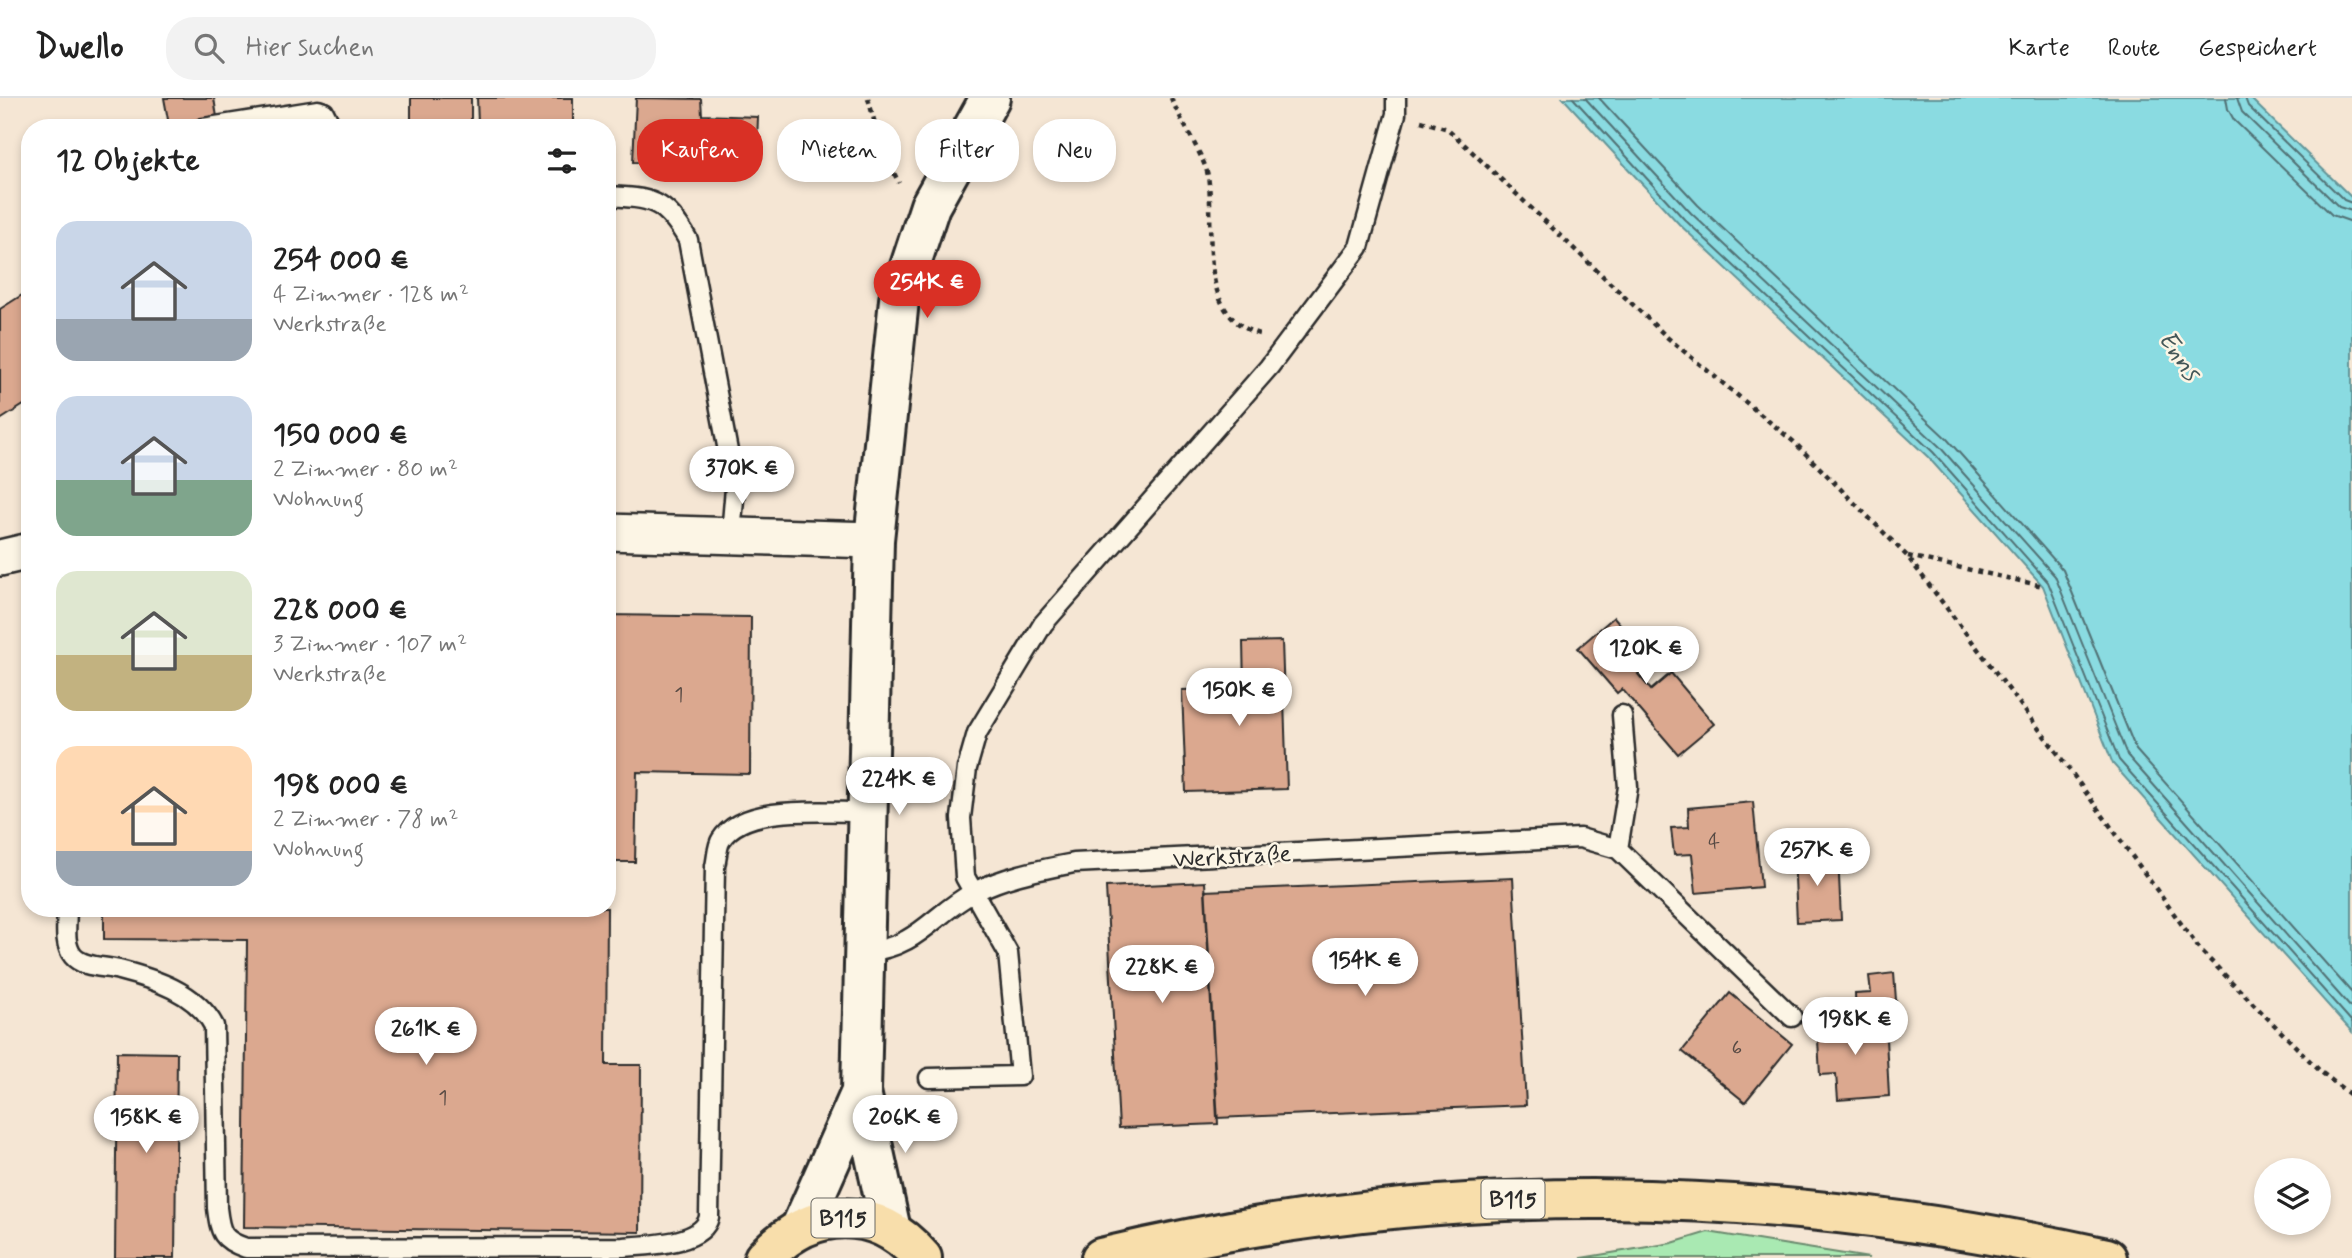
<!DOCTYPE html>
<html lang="de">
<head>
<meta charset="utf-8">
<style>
	:root { --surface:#fff; --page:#f2f2f2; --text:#222; --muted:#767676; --line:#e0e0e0; --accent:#d93025 }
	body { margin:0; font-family:Mynerve,sans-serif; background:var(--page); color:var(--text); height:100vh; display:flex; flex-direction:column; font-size:26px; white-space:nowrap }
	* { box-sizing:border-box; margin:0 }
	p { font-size:23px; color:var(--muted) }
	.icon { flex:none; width:38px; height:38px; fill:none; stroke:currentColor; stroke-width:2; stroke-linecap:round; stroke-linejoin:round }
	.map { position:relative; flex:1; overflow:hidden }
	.side { position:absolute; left:21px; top:21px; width:595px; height:798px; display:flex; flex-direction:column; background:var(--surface); border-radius:28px; box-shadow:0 4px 10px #0003 }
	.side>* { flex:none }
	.hud { position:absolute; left:637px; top:21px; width:665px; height:63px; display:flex; gap:14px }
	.tools { position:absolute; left:2254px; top:1060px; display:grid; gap:14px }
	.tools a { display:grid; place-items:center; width:77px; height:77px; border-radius:50%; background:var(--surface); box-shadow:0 4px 10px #0003; font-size:35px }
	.price { position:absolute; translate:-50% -60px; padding:0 16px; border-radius:24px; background:#fff; color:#222; font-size:23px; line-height:46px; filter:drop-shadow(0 2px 4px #0008) }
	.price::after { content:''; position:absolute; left:50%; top:42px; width:21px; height:16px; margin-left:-10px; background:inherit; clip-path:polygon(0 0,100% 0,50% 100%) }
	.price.selected { background:var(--accent); color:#fff }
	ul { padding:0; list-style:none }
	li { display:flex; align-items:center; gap:21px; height:175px; padding:0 35px }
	li span { display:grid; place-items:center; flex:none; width:196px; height:140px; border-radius:21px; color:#555 }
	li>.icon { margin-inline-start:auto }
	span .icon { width:84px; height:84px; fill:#fffc; stroke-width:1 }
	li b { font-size:30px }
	h2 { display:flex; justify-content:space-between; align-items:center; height:84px; padding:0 35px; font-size:30px }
	.chip { padding:0 24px; border-radius:28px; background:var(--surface); box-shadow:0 4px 10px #0003; font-size:24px; line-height:63px }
	.chip.selected { background:var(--accent); color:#fff }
	header { display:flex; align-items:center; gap:42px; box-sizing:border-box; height:98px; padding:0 35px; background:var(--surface); border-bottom:2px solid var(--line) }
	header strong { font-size:33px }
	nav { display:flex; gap:38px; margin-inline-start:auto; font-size:24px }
	.search { width:490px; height:63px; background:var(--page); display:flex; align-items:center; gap:18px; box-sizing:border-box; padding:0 24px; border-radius:28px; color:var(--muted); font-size:26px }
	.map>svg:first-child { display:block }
	.green { fill:#a9e9b2; stroke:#6a8a6e; stroke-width:2 }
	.water { fill:#8adbe1; stroke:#649598; stroke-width:2 }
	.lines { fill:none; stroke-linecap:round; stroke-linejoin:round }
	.shore { stroke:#517174; stroke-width:2 }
	.building { fill:#dba88f; stroke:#2b2b2b; stroke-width:2 }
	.service-casing { stroke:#2b2b2b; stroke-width:23 }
	.minor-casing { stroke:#2b2b2b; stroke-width:40 }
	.tertiary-casing { stroke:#2b2b2b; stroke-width:44 }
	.primary-casing { stroke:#2b2b2b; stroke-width:44 }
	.path { stroke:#2b2b2b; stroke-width:4.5; stroke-dasharray:5 5; stroke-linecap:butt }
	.service { stroke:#fcf5e5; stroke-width:18 }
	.minor { stroke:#fcf5e5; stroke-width:35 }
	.tertiary { stroke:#fcf5e5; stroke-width:38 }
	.primary { stroke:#f8deab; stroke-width:38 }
	.labels { text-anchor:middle; stroke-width:5; stroke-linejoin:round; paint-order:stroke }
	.number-label { font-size:21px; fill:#574a44 }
	.shield { fill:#fcf5e5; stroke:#6a6863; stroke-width:2 }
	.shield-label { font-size:23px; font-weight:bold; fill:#2b2b2b }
	.street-label { font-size:24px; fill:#2b2b2b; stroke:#fcf5e5 }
	.water-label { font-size:26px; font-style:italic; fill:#435758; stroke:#fcf5e5 }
</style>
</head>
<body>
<header>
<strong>Dwello</strong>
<div class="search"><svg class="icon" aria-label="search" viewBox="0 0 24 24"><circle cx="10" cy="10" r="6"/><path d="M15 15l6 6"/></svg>Hier suchen</div>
<nav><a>Karte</a><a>Route</a><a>Gespeichert</a></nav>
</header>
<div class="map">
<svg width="2352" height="1160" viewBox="0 0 2352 1160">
	<rect width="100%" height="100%" fill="#f5e6d4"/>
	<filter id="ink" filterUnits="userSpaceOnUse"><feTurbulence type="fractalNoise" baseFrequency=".0143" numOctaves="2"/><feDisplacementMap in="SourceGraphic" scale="14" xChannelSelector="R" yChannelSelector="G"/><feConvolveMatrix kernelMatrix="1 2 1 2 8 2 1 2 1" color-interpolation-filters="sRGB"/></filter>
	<g filter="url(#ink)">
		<path class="green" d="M1708,1134L1869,1160H1581L1672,1145Z"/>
		<path class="water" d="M1563,0H2250L2352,100V934L2113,666L2043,488L1928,359L1679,126Z"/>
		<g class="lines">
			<path class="shore" d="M1573,0L1684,121L1933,354L2048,484L2119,662L2352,924
				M1585,0L1691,115L1939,348L2055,478L2127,657L2352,911
				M1599,0L1698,107L1947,341L2063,472L2136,652L2352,895
				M2226,0L2228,11L2234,22L2332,117L2352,124
				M2237,0L2242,14L2339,109L2352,113
				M2245,0L2248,8L2344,102L2352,105"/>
		</g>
		<path class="building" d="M164,0H214L217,19L169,27Z
			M411,0H471V30H411Z
			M477,0H573V30H499V25H478Z
			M636,0L701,1L702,17L758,19L756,68L633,64Z
			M30,192V303L0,322V211Z
			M607,517L751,519L750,676L637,674L635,764H608L607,803Z
			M1614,519L1652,563L1638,576L1651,592L1671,575L1714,626L1678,656L1622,591L1617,595L1578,550Z
			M1282,543L1287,691L1186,694L1182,592L1244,590L1243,544Z
			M1753,704L1761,789L1696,795L1692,756L1674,757L1671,730L1689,729L1688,710Z
			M1838,756L1841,822L1797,824L1794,757Z
			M1513,780L1526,1007L1217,1020L1205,793Z
			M1205,784L1218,1026L1119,1030L1106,789Z
			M104,810H607L606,967H641L640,1134L244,1129L247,842L104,841Z
			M1894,875L1897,916L1856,919L1855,896L1871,895L1869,878Z
			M1730,895L1792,946L1745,1004L1682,953Z
			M1885,921L1889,998L1838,1002L1836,976L1820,977L1817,925Z
			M117,954L177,955L175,1160H115Z"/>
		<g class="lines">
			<g class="service-casing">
				<path id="service" d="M203,30L318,12L324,14L332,30
					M607,98C651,100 665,101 688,142L735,390L731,436
					M1618,751L1628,689L1622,617
					M67,810C67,825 63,846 73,858C83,870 105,868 119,872C154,881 196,894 214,928L217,1110C220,1135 222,1142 246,1150L623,1149C646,1147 703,1147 709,1119L715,768C717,761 717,748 721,742C744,704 830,715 869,714
					M866,854C918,849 932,817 974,794C1006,778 1039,772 1074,765L1580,740L1618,751L1792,919
					M929,980L1020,978L1008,855L965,779L961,720L967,670L977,635L1043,526L1269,269L1359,149L1396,16V0"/>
			</g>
			<g class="minor-casing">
				<path id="minor" d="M607,434L874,442
					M0,460L30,453"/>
			</g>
			<g class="tertiary-casing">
				<path id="tertiary" d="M801,1129L861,994
					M891,1132L861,994L874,442L899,202L930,108L990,0"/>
			</g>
			<g class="primary-casing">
				<path id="primary" d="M764,1160C811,1108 877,1106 922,1160
					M1101,1160C1442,1078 1766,1085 2107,1160"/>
			</g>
			<path class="path" d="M868,0L882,51L899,85
				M1171,0C1179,20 1205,60 1208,78C1216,129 1194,216 1259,236
				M1421,23L1448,31L1668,240L1794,344L1907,458L2058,656L2201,853L2321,974L2352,998
				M1908,458L2043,488"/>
			<use href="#service" class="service"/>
			<use href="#minor" class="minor"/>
			<use href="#tertiary" class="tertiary"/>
			<use href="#primary" class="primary"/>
		</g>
	</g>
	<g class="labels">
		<g class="number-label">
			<text x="679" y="603">1</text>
			<text x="1714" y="750">4</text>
			<text x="1737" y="956">6</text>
			<text x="443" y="1006">1</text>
		</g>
		<g class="shield">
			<rect x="1481.5" y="1081.5" width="63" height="39" rx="5"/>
			<rect x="811.5" y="1100.5" width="63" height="39" rx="5"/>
		</g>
		<g class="shield-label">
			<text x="1513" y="1109">B115</text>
			<text x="843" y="1128">B115</text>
		</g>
		<g class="street-label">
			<text transform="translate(1232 758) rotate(-3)" y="8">Werkstraße</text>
		</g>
		<g class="water-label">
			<text transform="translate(2180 257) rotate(56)" y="9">Enns</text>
		</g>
	</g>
</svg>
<div class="tools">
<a><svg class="icon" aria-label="layers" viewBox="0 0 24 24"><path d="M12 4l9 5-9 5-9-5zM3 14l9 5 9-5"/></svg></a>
</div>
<b class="price selected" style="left:927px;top:222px">254K €</b>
<b class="price" style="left:742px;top:408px">370K €</b>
<b class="price" style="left:1646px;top:588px">120K €</b>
<b class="price" style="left:1239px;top:630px">150K €</b>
<b class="price" style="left:899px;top:719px">224K €</b>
<b class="price" style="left:1817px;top:790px">257K €</b>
<b class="price" style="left:1365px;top:900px">154K €</b>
<b class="price" style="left:1162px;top:907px">228K €</b>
<b class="price" style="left:1855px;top:959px">198K €</b>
<b class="price" style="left:426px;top:969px">261K €</b>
<b class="price" style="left:146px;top:1057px">158K €</b>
<b class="price" style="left:905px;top:1057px">206K €</b>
<div class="hud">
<a class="chip selected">Kaufen</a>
<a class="chip">Mieten</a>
<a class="chip">Filter</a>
<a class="chip">Neu</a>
</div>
<section class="side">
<h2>12 Objekte<svg class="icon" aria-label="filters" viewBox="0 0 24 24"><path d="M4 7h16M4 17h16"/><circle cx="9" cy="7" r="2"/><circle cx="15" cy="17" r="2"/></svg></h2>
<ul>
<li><span style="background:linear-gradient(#c9d6e8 70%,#9aa5b1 0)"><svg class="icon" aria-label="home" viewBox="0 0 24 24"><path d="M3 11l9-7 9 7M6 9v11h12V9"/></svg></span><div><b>254 000 €</b><p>4 Zimmer · 128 m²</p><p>Werkstraße</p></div></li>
<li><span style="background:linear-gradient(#c9d6e8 60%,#7fa58c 0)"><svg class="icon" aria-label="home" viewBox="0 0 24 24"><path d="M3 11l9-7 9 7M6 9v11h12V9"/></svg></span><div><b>150 000 €</b><p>2 Zimmer · 80 m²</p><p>Wohnung</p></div></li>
<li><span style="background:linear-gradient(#dfe7d0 60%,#c2b280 0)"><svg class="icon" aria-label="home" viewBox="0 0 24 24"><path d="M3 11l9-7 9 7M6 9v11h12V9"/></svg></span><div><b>228 000 €</b><p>3 Zimmer · 107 m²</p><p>Werkstraße</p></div></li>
<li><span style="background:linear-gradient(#ffd9b3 75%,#9aa5b1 0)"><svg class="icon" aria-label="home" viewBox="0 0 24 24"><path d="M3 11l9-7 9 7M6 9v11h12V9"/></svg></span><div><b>198 000 €</b><p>2 Zimmer · 78 m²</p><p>Wohnung</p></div></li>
</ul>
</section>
</div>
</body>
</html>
